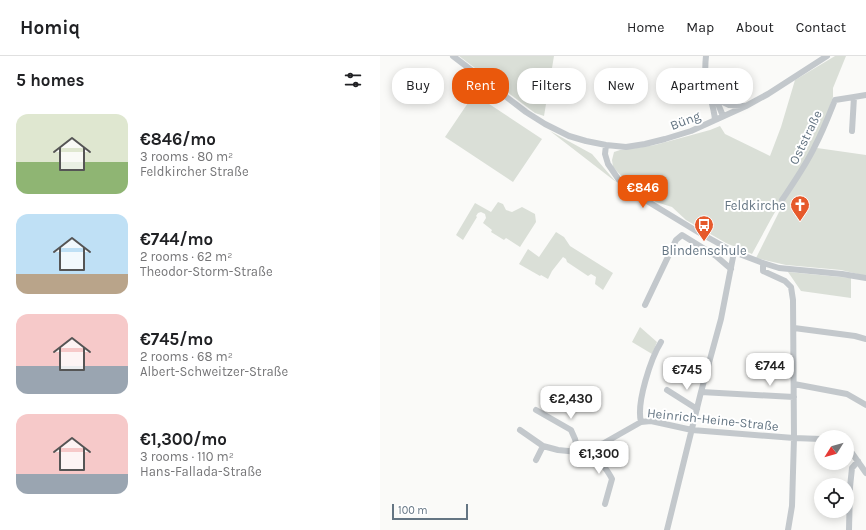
<!DOCTYPE html>
<html lang="en">
<head>
<meta charset="utf-8">
<style>
	:root { --surface:#fff; --page:#f2f2f2; --text:#202124; --muted:#757577; --line:#e0e0e0; --accent:#ea580c }
	body { margin:0; font-family:Karla,sans-serif; background:var(--page); color:var(--text); height:100vh; display:flex; flex-direction:column; font-size:15px; white-space:nowrap }
	* { box-sizing:border-box; margin:0 }
	p { font-size:13px; color:var(--muted) }
	.icon { flex:none; width:22px; height:22px; fill:none; stroke:currentColor; stroke-width:2; stroke-linecap:round; stroke-linejoin:round }
	.map { position:relative; flex:1; overflow:hidden }
	.drawer { display:flex; flex-direction:column; background:var(--surface); width:380px }
	.drawer>* { flex:none }
	.banner { position:absolute; left:12px; top:12px; width:380px; height:36px; display:flex; gap:8px }
	.needle { width:26px; rotate:233deg }
	.tools { position:absolute; left:434px; top:374px; display:grid; gap:8px }
	.tools a { display:grid; place-items:center; width:40px; height:40px; border-radius:50%; background:var(--surface); box-shadow:0 2px 10px #0003; font-size:20px }
	.scale { position:absolute; left:12px; bottom:10px; width:76px; box-sizing:border-box; padding-left:4px; border:2px solid #647583; border-top:0; font-size:11px; line-height:14px; white-space:nowrap; color:#647583; -webkit-text-stroke:3px #fff; paint-order:stroke }
	.price { position:absolute; translate:-50% -34px; padding:0 9px; border-radius:8px; background:#fff; color:#222; font-size:13px; line-height:26px; filter:drop-shadow(0 1px 2px #0008) }
	.price::after { content:''; position:absolute; left:50%; top:24px; width:12px; height:9px; margin-left:-6px; background:inherit; clip-path:polygon(0 0,100% 0,50% 100%) }
	.price.current { background:var(--accent); color:#fff }
	ul { padding:0; list-style:none }
	li { display:flex; align-items:center; gap:12px; height:100px; padding:0 16px }
	li span { display:grid; place-items:center; flex:none; width:112px; height:80px; border-radius:12px; color:#555 }
	li>.icon { margin-inline-start:auto }
	span .icon { width:48px; height:48px; fill:#fffc; stroke-width:1 }
	li b { font-size:17px }
	h2 { display:flex; justify-content:space-between; align-items:center; height:48px; padding:0 16px; font-size:17px }
	.tag { padding:0 14px; border-radius:16px; background:var(--surface); box-shadow:0 2px 10px #0003; font-size:14px; line-height:36px }
	.tag.current { background:var(--accent); color:#fff }
	header { display:flex; align-items:center; gap:24px; box-sizing:border-box; height:56px; padding:0 20px; background:var(--surface); border-bottom:1px solid var(--line) }
	header strong { font-size:19px }
	nav { display:flex; gap:22px; margin-inline-start:auto; font-size:14px }
	main { display:flex; flex:1; min-height:0 }
	.map>svg:first-child { display:block }
	.green { fill:#dadfd7 }
	.lines { fill:none; stroke-linecap:round; stroke-linejoin:round }
	.minor { stroke:#c3c8cc; stroke-width:6 }
	.labels { text-anchor:middle; stroke-width:4; stroke-linejoin:round; paint-order:stroke }
	.street-label { font-size:13px; fill:#647583; stroke:#fff }
	.poi-label { font-size:13px; fill:#647583; stroke:#fff; text-anchor:end }
</style>
</head>
<body>
<header>
<strong>Homiq</strong>
<nav><a>Home</a><a>Map</a><a>About</a><a>Contact</a></nav>
</header>
<main>
<section class="drawer">
<h2>5 homes<svg class="icon" aria-label="filters" viewBox="0 0 24 24"><path d="M4 7h16M4 17h16"/><circle cx="9" cy="7" r="2"/><circle cx="15" cy="17" r="2"/></svg></h2>
<ul>
<li><span style="background:linear-gradient(#dfe7d0 60%,#8fb573 0)"><svg class="icon" aria-label="home" viewBox="0 0 24 24"><path d="M3 11l9-7 9 7M6 9v11h12V9"/></svg></span><div><b>€846/mo</b><p>3 rooms · 80 m²</p><p>Feldkircher Straße</p></div></li>
<li><span style="background:linear-gradient(#bfe0f5 75%,#b9a48a 0)"><svg class="icon" aria-label="home" viewBox="0 0 24 24"><path d="M3 11l9-7 9 7M6 9v11h12V9"/></svg></span><div><b>€744/mo</b><p>2 rooms · 62 m²</p><p>Theodor-Storm-Straße</p></div></li>
<li><span style="background:linear-gradient(#f6c9c9 65%,#9aa5b1 0)"><svg class="icon" aria-label="home" viewBox="0 0 24 24"><path d="M3 11l9-7 9 7M6 9v11h12V9"/></svg></span><div><b>€745/mo</b><p>2 rooms · 68 m²</p><p>Albert-Schweitzer-Straße</p></div></li>
<li><span style="background:linear-gradient(#f6c9c9 75%,#9aa5b1 0)"><svg class="icon" aria-label="home" viewBox="0 0 24 24"><path d="M3 11l9-7 9 7M6 9v11h12V9"/></svg></span><div><b>€1,300/mo</b><p>3 rooms · 110 m²</p><p>Hans-Fallada-Straße</p></div></li>
</ul>
</section>
<div class="map">
<svg width="486" height="474" viewBox="0 0 486 474">
	<rect width="100%" height="100%" fill="#fafaf8"/>
	<path class="green" d="M79,0H174L164,60L155,57Z
		M455,0H466L453,32V41L440,78L391,163L372,198L346,187L306,164L292,151L276,146L247,126L233,111L232,104L234,96L240,94L256,92L275,89L330,74L340,70L345,78L390,100L401,71L415,24Z
		M94,38L162,83L133,126L65,81Z
		M170,75L212,98L236,126Z
		M437,92L486,99V220L461,214L406,209L376,202L404,146Z
		M118,146L123,148L126,154L132,156L142,151L155,158L156,166L140,191L126,182L124,184L111,176L112,174L103,167L106,162L105,158L101,156L98,157L96,160L97,161L83,184L76,179L95,147L111,156Z
		M176,176L184,181L190,190L233,217L223,234L215,228L216,221L211,218L208,220L187,206L186,203L183,201L172,215L168,223L161,219L160,220L139,208L148,193L159,201Z
		M408,216L471,222V242L421,235Z
		M260,271L277,286L272,298L252,286Z"/>
	<g class="lines">
		<path class="minor" d="M73,0L146,56L165,68L189,80L206,85L226,89L246,91L265,88L285,83L311,75L366,50L388,38L447,0
			M326,0C325,9 325,20 327,29C330,41 334,52 335,64
			M331,34L336,43L343,60
			M336,43L349,49L365,50
			M472,75L474,41
			M226,89L225,98L228,108L239,124L262,142L318,176L354,196L383,207L399,212L462,218L486,222
			M402,144C414,126 426,109 435,90C443,75 449,59 455,44L474,41L486,39
			M383,207V215L405,225L411,231L413,244L414,382L412,450L408,474
			M265,249L296,184L302,179L336,200L351,213
			M414,272L475,280L486,283
			M414,328L467,338L486,349
			M287,334L317,353
			M321,336L414,341
			M156,354L191,374L195,383L198,396
			M261,366C256,347 271,302 281,286
			M140,374L163,390L178,394L198,396L224,387L261,366L271,365L312,374L414,382L441,383
			M467,390L486,417
			M213,391C217,404 227,412 232,423L225,448
			M156,404L163,390
			M287,474L321,336L341,263L354,196
			M469,474L470,431L472,412L478,405"/>
	</g>
	<defs>
		<g id="church-pin" transform="scale(1)"><path d="M0 17L-7.5 6A9.5 9.5 0 1 1 7.5 6Z" fill="#e6592b" stroke="#fff"/><path d="M-1.2-6h2.4v3.5h3.3v2.4h-3.3V6h-2.4V-.1h-3.3v-2.4h3.3Z" fill="#fff"/></g>
		<g id="bus-pin" transform="scale(1)"><path d="M0 17L-7.5 6A9.5 9.5 0 1 1 7.5 6Z" fill="#e6592b" stroke="#fff"/><path d="M-5-6H5V4H4V6H2V4H-2V6H-4V4H-5ZM-3.5-4V0h7V-4ZM-3.5 1.2v1.5H-2V1.2ZM2 1.2v1.5H3.5V1.2Z" fill="#fff"/></g>
	</defs>
	<g fill-rule="evenodd">
		<use href="#church-pin" x="420" y="149"/>
		<use href="#bus-pin" x="324" y="169"/>
	</g>
	<g class="labels">
		<g class="street-label">
			<text transform="translate(305 64) rotate(-21)" y="5">Büng</text>
			<text transform="translate(425 81) rotate(-64)" y="5">Oststraße</text>
			<text transform="translate(333 363) rotate(6)" y="5">Heinrich-Heine-Straße</text>
		</g>
		<g class="poi-label">
			<text x="406" y="154">Feldkirche</text>
			<text x="324" y="199" text-anchor="middle">Blindenschule</text>
		</g>
	</g>
</svg>
<div class="tools">
<a><svg class="needle" viewBox="-14 -14 28 28"><path d="M0-13l5 13h-10z" fill="#e53935"/><path d="M0 13l5-13h-10z" fill="#757577"/></svg></a>
<a><svg class="icon" aria-label="locate" viewBox="0 0 24 24"><circle cx="12" cy="12" r="6"/><path d="M12 2v4M12 18v4M2 12h4M18 12h4"/></svg></a>
</div>
<div class="scale">100 m</div>
<b class="price current" style="left:263px;top:153px">€846</b>
<b class="price" style="left:390px;top:331px">€744</b>
<b class="price" style="left:307px;top:335px">€745</b>
<b class="price" style="left:191px;top:364px">€2,430</b>
<b class="price" style="left:219px;top:419px">€1,300</b>
<div class="banner">
<a class="tag">Buy</a>
<a class="tag current">Rent</a>
<a class="tag">Filters</a>
<a class="tag">New</a>
<a class="tag">Apartment</a>
</div>
</div>
</main>
</body>
</html>
